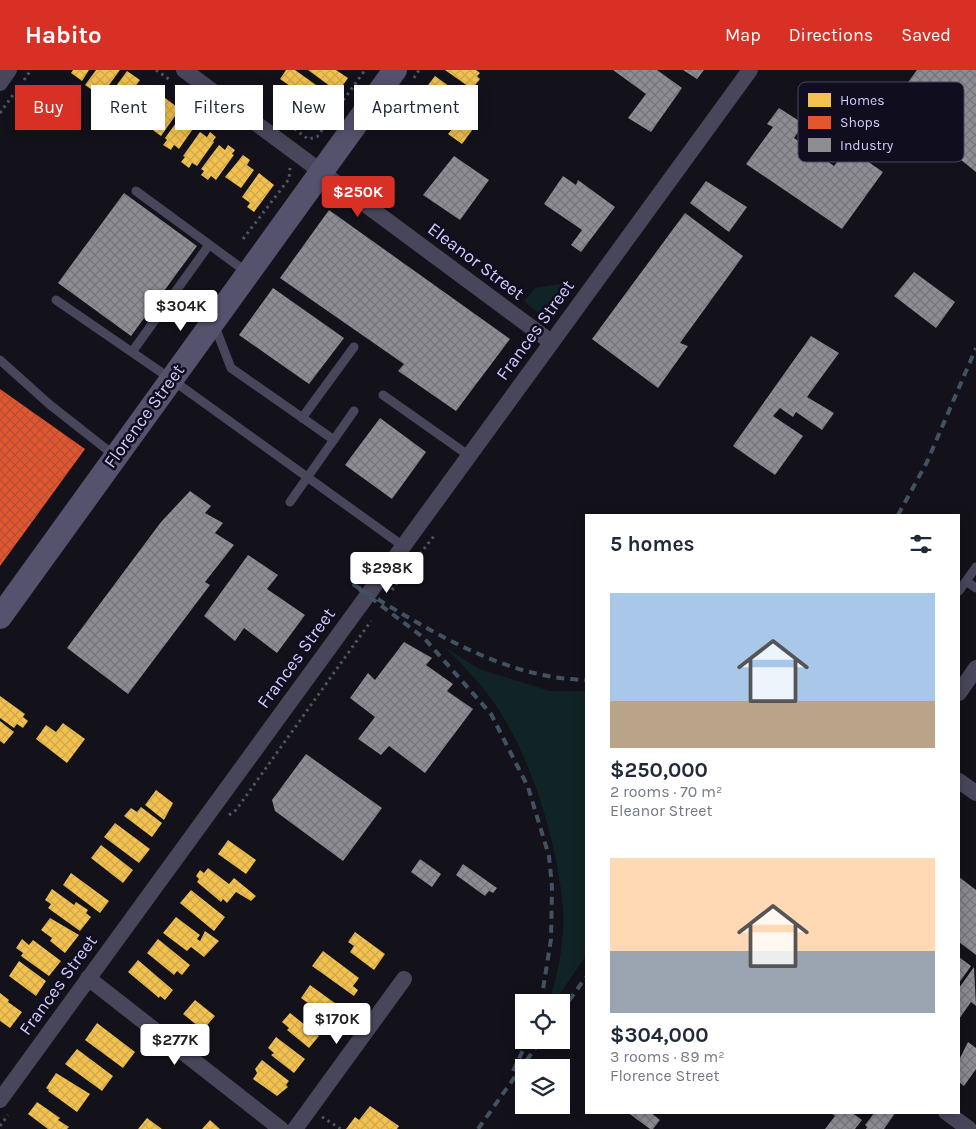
<!DOCTYPE html>
<html lang="en">
<head>
<meta charset="utf-8">
<style>
	:root { --surface:#fff; --page:#f6f6f7; --text:#1f2937; --muted:#747a83; --accent:#d93025 }
	body { margin:0; font-family:Karla,sans-serif; background:var(--page); color:var(--text); height:100vh; display:flex; flex-direction:column; font-size:19px; white-space:nowrap }
	* { box-sizing:border-box; margin:0 }
	p { font-size:16px; color:var(--muted) }
	.icon { flex:none; width:28px; height:28px; fill:none; stroke:currentColor; stroke-width:2; stroke-linecap:round; stroke-linejoin:round }
	.map { position:relative; flex:1; overflow:hidden }
	.details { position:absolute; left:585px; top:444px; width:375px; height:600px; display:flex; flex-direction:column; background:var(--surface); border-radius:0px; box-shadow:0 2px 12px #0003 }
	.details>* { flex:none }
	.top-card { position:absolute; left:15px; top:15px; width:475px; height:45px; display:flex; gap:10px }
	.buttons { position:absolute; left:515px; top:924px; display:grid; gap:10px }
	.buttons a { display:grid; place-items:center; width:55px; height:55px; border-radius:0px; background:var(--surface); box-shadow:0 2px 12px #0003; font-size:25px }
	.price { position:absolute; translate:-50% -42px; padding:0 11px; border-radius:5px; background:#fff; color:#222; font-size:16px; line-height:32px; filter:drop-shadow(0 1px 2px #0008) }
	.price::after { content:''; position:absolute; left:50%; top:30px; width:15px; height:11px; margin-left:-8px; background:inherit; clip-path:polygon(0 0,100% 0,50% 100%) }
	.price.active { background:var(--accent); color:#fff }
	ul { padding:0; list-style:none }
	li { display:grid; align-content:center; gap:10px; height:265px; padding:0 25px }
	li span { display:grid; place-items:center; height:155px; border-radius:0px; color:#555 }
	li>.icon { margin-inline-start:auto }
	span .icon { width:90px; height:90px; fill:#fffc; stroke-width:1 }
	li b { font-size:21px }
	h2 { display:flex; justify-content:space-between; align-items:center; height:60px; padding:0 25px; font-size:21px }
	.pill { padding:0 18px; border-radius:0px; background:var(--surface); box-shadow:0 2px 12px #0003; font-size:18px; line-height:45px }
	.pill.active { background:var(--accent); color:#fff }
	header { display:flex; align-items:center; gap:30px; box-sizing:border-box; height:70px; padding:0 25px; background:var(--accent); color:#fff }
	header strong { font-size:24px }
	nav { display:flex; gap:28px; margin-inline-start:auto; font-size:18px }
	.map>svg:first-child { display:block }
	.green { fill:#102425 }
	.homes { fill:url(#homes-cross-hatch) }
	.shops { fill:url(#shops-cross-hatch) }
	.industry { fill:url(#industry-cross-hatch) }
	.lines { fill:none; stroke-linecap:round; stroke-linejoin:round }
	.path { stroke:#4a5863; stroke-width:3; stroke-dasharray:2.5 4; stroke-linecap:butt }
	.service { stroke:#47465b; stroke-width:9 }
	.minor { stroke:#47465b; stroke-width:16 }
	.secondary { stroke:#54526d; stroke-width:24 }
	.rail { stroke:#415362; stroke-width:4; stroke-dasharray:8 6; stroke-linecap:butt }
	.labels { text-anchor:middle; stroke-width:5; stroke-linejoin:round; paint-order:stroke }
	.street-label { font-size:18px; fill:#d2ccfd; stroke:#100d1e }
	.key { fill:#100d1e; stroke:#4a4661; stroke-width:1 }
	.key-label { font-size:14px; fill:#d2ccfd }
</style>
</head>
<body>
<header>
<strong>Habito</strong>
<nav><a>Map</a><a>Directions</a><a>Saved</a></nav>
</header>
<div class="map">
<svg width="976" height="1059" viewBox="0 0 976 1059">
	<defs>
		<pattern id="homes-cross-hatch" width="8" height="8" patternUnits="userSpaceOnUse" patternTransform="scale(1.25)"><rect width="8" height="8" fill="#f2c14e"/><path d="M0 0l8 8M0 8l8-8" fill="none" stroke="#cea74e"/></pattern>
		<pattern id="shops-cross-hatch" width="8" height="8" patternUnits="userSpaceOnUse" patternTransform="scale(1.25)"><rect width="8" height="8" fill="#e4572e"/><path d="M0 0l8 8M0 8l8-8" fill="none" stroke="#b24f37"/></pattern>
		<pattern id="industry-cross-hatch" width="8" height="8" patternUnits="userSpaceOnUse" patternTransform="scale(1.25)"><rect width="8" height="8" fill="#8d8d92"/><path d="M0 0l8 8M0 8l8-8" fill="none" stroke="#76757d"/></pattern>
	</defs>
	<rect width="100%" height="100%" fill="#13111a"/>
	<path class="green" d="M559,214L566,224C558,237 553,242 538,243L524,231L535,218Z
		M446,578L479,599L550,621H586V886L554,932H549C558,904 565,869 563,839C558,773 529,678 489,626C477,609 460,593 446,578Z"/>
	<path class="homes" d="M73,0H89L82,11L71,3Z
		M96,0H120L101,26L85,15Z
		M286,0H295L333,27L324,40L280,9Z
		M308,0H336L348,8L338,22Z
		M445,0H476L480,3L477,6L480,9L472,19Z
		M127,1L140,10L116,44L103,34Z
		M435,6L471,32L468,37L476,43L470,51L425,19Z
		M145,15L160,25L140,53L137,51L134,55L122,47Z
		M292,25L320,45L310,60L276,36L281,29L286,33Z
		M165,28L180,39L161,66L146,55Z
		M423,28L439,41L427,57L410,45Z
		M180,47L185,51L188,47L197,53L179,79L174,75L171,80L163,75L167,70L165,68Z
		M460,49L473,59L462,74L448,64Z
		M200,62L207,67L210,62L216,67L213,71L214,72L197,96L192,93L189,98L181,92L185,87L183,86Z
		M219,75L225,80L228,75L235,80L232,84L234,85L216,110L211,106L208,110L201,105L204,101L201,99Z
		M243,85L250,90L247,95L254,100L241,118L225,107Z
		M259,103L274,115L254,142L247,137L250,133L242,127Z
		M0,626L25,644L23,647L28,651L23,658L17,654L14,658L0,648Z
		M0,651L14,662L4,674L0,671Z
		M63,653L85,669L67,693L36,669L46,655L56,662Z
		M156,720L173,733L164,750L145,735Z
		M141,737L162,753L152,767L124,746L131,738L137,742Z
		M115,753L150,779L139,793L104,767Z
		M228,770L256,790L246,804L218,784Z
		M101,775L133,800L123,813L91,788Z
		M208,798L229,814L234,808L256,826L251,831L236,822L227,833L223,829L221,832L197,812L199,809L196,806L200,800L204,803Z
		M71,803L109,831L100,843L63,815Z
		M52,819L74,835L76,832L88,840L86,843L91,847L80,861L48,838L51,834L45,830Z
		M191,820L225,847L214,861L180,833Z
		M176,847L200,865L197,869L200,871L205,861L219,871L204,887L191,877L187,881L163,863Z
		M50,848L79,865L65,883L50,871L52,868L41,860Z
		M355,862L385,884L374,900L350,882L354,876L348,872Z
		M22,869L29,875L33,870L61,891L49,906L21,886L23,883L16,878Z
		M158,869L190,895L182,905L177,901L174,905L147,883Z
		M323,881L359,908L353,916L358,920L354,926L312,896Z
		M138,890L173,920L165,930L160,926L159,928L128,902Z
		M19,891L46,911L36,926L9,906Z
		M310,915L339,936L330,949L301,928Z
		M0,923L9,930L8,932L22,942L10,958L0,951Z
		M195,930L215,946L203,960L183,944Z
		M290,943L319,966L309,978L287,960L289,958L282,952Z
		M97,953L135,982L123,998L85,970Z
		M276,967L305,989L294,1003L271,985L274,983L268,978Z
		M77,979L113,1006L102,1021L65,994Z
		M262,990L289,1011L286,1015L288,1017L277,1026L253,1009L257,1003L255,999Z
		M56,1003L90,1024L77,1042L48,1021L49,1020L46,1018Z
		M37,1032L60,1048L58,1050L69,1057L67,1059H48L28,1044Z
		M370,1036L399,1056L397,1059H346L355,1047L359,1050Z
		M147,1048L162,1059H138Z
		M210,1050L220,1059H202Z"/>
	<path class="shops" d="M0,319L85,379L0,496Z"/>
	<path class="industry" d="M613,0H657L682,18L651,62L628,48L646,24Z
		M683,0H704L697,9Z
		M917,0H976V102L892,34Z
		M779,38L804,54L794,68L834,96L848,78L883,102L842,159L746,94L773,57L767,54Z
		M454,86L489,110L460,150L423,125Z
		M563,106L576,115L578,110L615,137L581,182L571,175L582,160L544,134Z
		M706,111L747,137L729,162L690,133Z
		M124,123L197,176L131,266L58,213Z
		M329,140L510,269L456,341L398,301L404,294L280,208Z
		M685,143L743,186L680,273L688,276L658,318L592,269Z
		M914,202L955,232L936,258L894,226Z
		M273,218L344,268L309,314L239,265Z
		M811,266L839,283L807,327L834,343L822,360L796,342L793,347L780,338L773,346L803,366L775,405L733,376Z
		M380,348L426,382L392,429L345,395Z
		M190,421L211,436L205,443L223,453L215,463L234,475L205,512L210,515L128,624L67,578L161,452Z
		M248,485L278,505L267,519L305,545L277,583L244,558L235,571L204,546Z
		M404,572L432,588L426,595L453,614L447,621L473,639L425,703L389,676L381,685L358,669L375,647L350,628L368,603L375,610Z
		M306,684L382,738L343,791L275,741L272,730Z
		M420,789L441,804L432,817L411,802Z
		M463,794L497,818L493,823L489,821L485,826L456,805Z
		M959,807L976,820V885L959,872Z
		M959,887L971,896L959,913Z
		M974,897L976,936L971,932L959,949V918Z
		M968,972L976,978V999L964,1016L959,1012V990Z
		M627,1042H650L660,1050L653,1059H650Z
		M830,1042H855L854,1044L862,1050L855,1059H825L835,1046Z
		M875,1042H896L884,1059H866L867,1057L865,1055Z"/>
	<g class="lines">
		<path class="path" d="M156,0L170,10
			M414,8L419,0
			M24,10L31,0
			M0,43L13,25
			M284,51L308,69L317,67L365,0
			M243,169L289,109L290,98
			M392,520L434,466
			M229,745L236,740L371,551
			M322,1047L341,1059
			M0,1056L8,1045"/>
		<path class="service" d="M136,121L248,203
			M56,230L171,309L403,476
			M214,254L231,298L334,370
			M132,282L209,175
			M0,290L49,334L115,386
			M383,325L468,385
			M302,348L354,277
			M290,432L354,341
			M966,511L976,497
			M959,521L966,511L976,518"/>
		<path class="minor" d="M184,0L551,272
			M0,13L9,0
			M959,623L976,598
			M959,711L976,723
			M88,908L281,1059
			M0,1030L750,0
			M946,1042L969,1059
			M295,1059L404,909"/>
		<path class="secondary" d="M0,547L395,0"/>
		<path class="rail" d="M898,445L927,392L976,278
			M541,932L551,869L552,817L549,786L528,717L491,644L424,568L354,515C425,557 500,608 586,610
			M561,942L586,907
			M513,1001L528,970
			M478,1059L541,970"/>
	</g>
	<g class="labels">
		<g class="street-label">
			<text transform="translate(476 191) rotate(37)" y="6">Eleanor Street</text>
			<text transform="translate(535 260) rotate(-54)" y="6">Frances Street</text>
			<text transform="translate(144 346) rotate(-54)" y="6">Florence Street</text>
			<text transform="translate(296 588) rotate(-54)" y="6">Frances Street</text>
			<text transform="translate(58 915) rotate(-54)" y="6">Frances Street</text>
		</g>
	</g>
	<rect x="798" y="12" width="166" height="80" rx="8" class="key"/>
	<rect x="808" y="23" width="23" height="14" fill="#f2c14e"/>
	<rect x="808" y="46" width="23" height="13" fill="#e4572e"/>
	<rect x="808" y="68" width="23" height="14" fill="#8d8d92"/>
	<g class="key-label">
		<text x="840" y="35">Homes</text>
		<text x="840" y="57">Shops</text>
		<text x="840" y="80">Industry</text>
	</g>
</svg>
<div class="buttons">
<a><svg class="icon" aria-label="locate" viewBox="0 0 24 24"><circle cx="12" cy="12" r="6"/><path d="M12 2v4M12 18v4M2 12h4M18 12h4"/></svg></a>
<a><svg class="icon" aria-label="layers" viewBox="0 0 24 24"><path d="M12 4l9 5-9 5-9-5zM3 14l9 5 9-5"/></svg></a>
</div>
<b class="price active" style="left:358px;top:148px">$250K</b>
<b class="price" style="left:181px;top:262px">$304K</b>
<b class="price" style="left:387px;top:524px">$298K</b>
<b class="price" style="left:337px;top:975px">$170K</b>
<b class="price" style="left:175px;top:996px">$277K</b>
<div class="top-card">
<a class="pill active">Buy</a>
<a class="pill">Rent</a>
<a class="pill">Filters</a>
<a class="pill">New</a>
<a class="pill">Apartment</a>
</div>
<section class="details">
<h2>5 homes<svg class="icon" aria-label="filters" viewBox="0 0 24 24"><path d="M4 7h16M4 17h16"/><circle cx="9" cy="7" r="2"/><circle cx="15" cy="17" r="2"/></svg></h2>
<ul>
<li><span style="background:linear-gradient(#a9c7e8 70%,#b9a48a 0)"><svg class="icon" aria-label="home" viewBox="0 0 24 24"><path d="M3 11l9-7 9 7M6 9v11h12V9"/></svg></span><div><b>$250,000</b><p>2 rooms · 70 m²</p><p>Eleanor Street</p></div></li>
<li><span style="background:linear-gradient(#ffd9b3 60%,#9aa5b1 0)"><svg class="icon" aria-label="home" viewBox="0 0 24 24"><path d="M3 11l9-7 9 7M6 9v11h12V9"/></svg></span><div><b>$304,000</b><p>3 rooms · 89 m²</p><p>Florence Street</p></div></li>
</ul>
</section>
</div>
</body>
</html>
